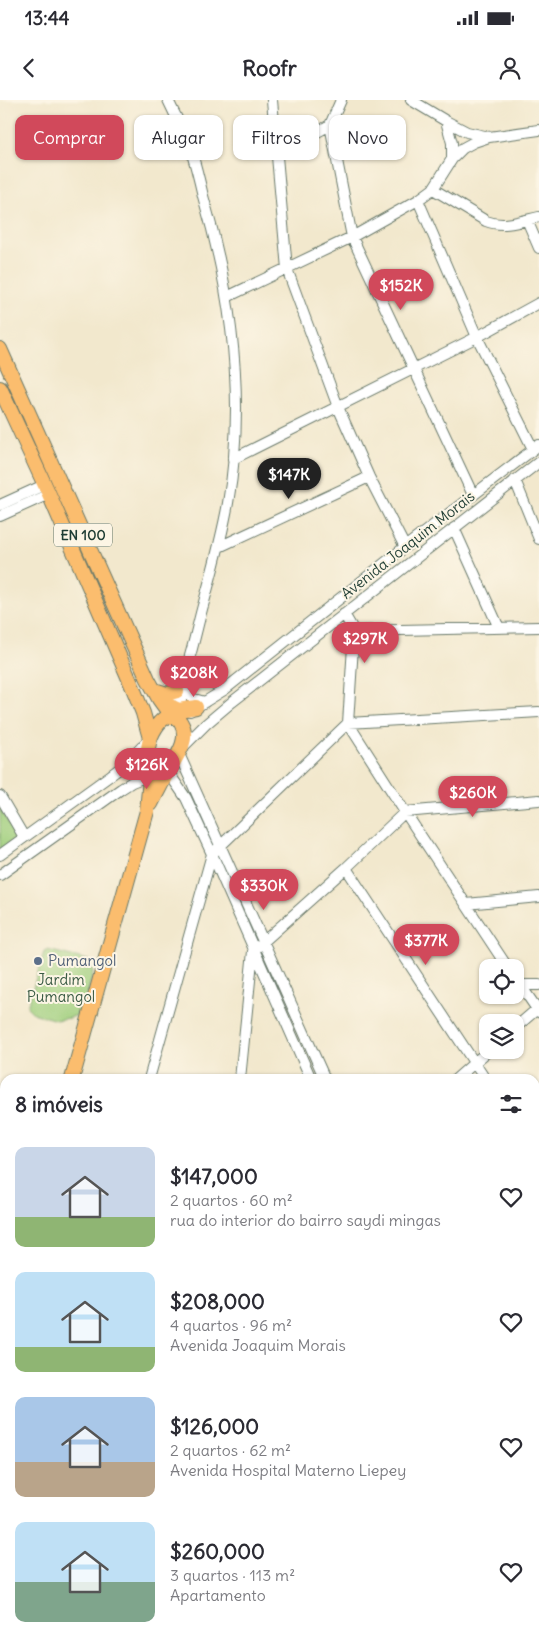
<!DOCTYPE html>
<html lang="pt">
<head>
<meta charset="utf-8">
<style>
	:root { --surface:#fff; --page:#f2f2f3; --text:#2b2b33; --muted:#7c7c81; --accent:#d1495b }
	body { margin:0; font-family:Delius,sans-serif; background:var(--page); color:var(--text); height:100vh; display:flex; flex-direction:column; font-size:19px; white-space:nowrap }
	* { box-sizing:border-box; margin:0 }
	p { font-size:16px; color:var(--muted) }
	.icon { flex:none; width:28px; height:28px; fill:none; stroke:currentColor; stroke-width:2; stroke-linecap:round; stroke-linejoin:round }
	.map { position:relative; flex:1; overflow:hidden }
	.panel { position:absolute; left:0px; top:974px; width:540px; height:571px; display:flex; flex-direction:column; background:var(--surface); border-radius:15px 15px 0 0; box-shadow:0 1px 4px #0004 }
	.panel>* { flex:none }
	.top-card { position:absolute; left:15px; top:15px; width:510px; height:45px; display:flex; gap:10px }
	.tools { position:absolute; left:479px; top:859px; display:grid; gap:10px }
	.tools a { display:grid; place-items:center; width:45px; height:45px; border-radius:10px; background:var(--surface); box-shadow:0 1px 4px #0004; font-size:25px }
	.price { position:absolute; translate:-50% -42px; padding:0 11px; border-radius:18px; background:var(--accent); color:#fff; font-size:16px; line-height:32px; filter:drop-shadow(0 1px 2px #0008) }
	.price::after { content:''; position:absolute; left:50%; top:30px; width:15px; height:11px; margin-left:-8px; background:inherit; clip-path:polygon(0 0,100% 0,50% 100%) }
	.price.active { background:#222; color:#fff }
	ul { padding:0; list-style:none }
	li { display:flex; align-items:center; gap:15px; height:125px; padding:0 15px }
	li span { display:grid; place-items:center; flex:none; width:140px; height:100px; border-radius:10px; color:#555 }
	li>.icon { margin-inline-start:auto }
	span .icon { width:60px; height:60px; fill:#fffc; stroke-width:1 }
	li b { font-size:21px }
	h2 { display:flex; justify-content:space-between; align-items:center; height:60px; padding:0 15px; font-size:21px }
	.pill { padding:0 18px; border-radius:10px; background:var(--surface); box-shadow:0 1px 4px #0004; font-size:18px; line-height:45px }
	.pill.active { background:var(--accent); color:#fff }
	.status { display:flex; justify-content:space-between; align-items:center; height:35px; padding:0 25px; background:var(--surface); direction:ltr }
	.status svg { height:14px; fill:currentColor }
	header { display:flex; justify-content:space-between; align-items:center; height:65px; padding:0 15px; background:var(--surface); font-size:22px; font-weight:700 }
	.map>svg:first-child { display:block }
	.green { fill:#a0cf7e; stroke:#608659 }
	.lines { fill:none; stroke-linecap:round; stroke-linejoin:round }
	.minor-casing { stroke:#69796a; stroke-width:12 }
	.major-casing { stroke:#69796a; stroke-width:16 }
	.minor { stroke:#fff; stroke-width:10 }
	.major { stroke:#fbbd6e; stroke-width:14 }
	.service-dot { fill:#5c6f8a; stroke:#fcf5e5; stroke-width:2 }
	.labels { text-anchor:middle; stroke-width:4; stroke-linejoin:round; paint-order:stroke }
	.shield { fill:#fcf5e5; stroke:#617469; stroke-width:1 }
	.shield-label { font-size:14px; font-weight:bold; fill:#1f3d34 }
	.street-label { font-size:15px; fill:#1f3d34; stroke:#fcf5e5 }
	.service-label { font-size:15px; fill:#4e5e75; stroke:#fcf5e5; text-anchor:start }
	.park-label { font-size:15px; fill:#395a43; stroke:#fcf5e5 }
</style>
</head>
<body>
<div class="status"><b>13:44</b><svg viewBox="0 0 49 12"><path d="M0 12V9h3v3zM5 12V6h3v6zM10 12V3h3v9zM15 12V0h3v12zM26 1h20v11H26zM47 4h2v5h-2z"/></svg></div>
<header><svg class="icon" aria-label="back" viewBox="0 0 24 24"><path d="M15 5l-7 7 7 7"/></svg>Roofr<svg class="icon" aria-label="person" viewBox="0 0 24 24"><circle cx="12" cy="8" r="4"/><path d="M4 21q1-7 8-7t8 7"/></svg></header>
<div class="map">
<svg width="539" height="1544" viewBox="0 0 539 1544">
	<rect width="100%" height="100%" fill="#fcf5e5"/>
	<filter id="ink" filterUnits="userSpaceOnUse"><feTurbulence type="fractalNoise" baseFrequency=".02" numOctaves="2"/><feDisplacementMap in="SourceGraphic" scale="10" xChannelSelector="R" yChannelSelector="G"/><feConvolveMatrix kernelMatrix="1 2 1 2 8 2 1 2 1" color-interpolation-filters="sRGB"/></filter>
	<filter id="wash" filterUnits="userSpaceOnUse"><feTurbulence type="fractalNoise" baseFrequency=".0096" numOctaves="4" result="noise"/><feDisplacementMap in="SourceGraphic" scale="20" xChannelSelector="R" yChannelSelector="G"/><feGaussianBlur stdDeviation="1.12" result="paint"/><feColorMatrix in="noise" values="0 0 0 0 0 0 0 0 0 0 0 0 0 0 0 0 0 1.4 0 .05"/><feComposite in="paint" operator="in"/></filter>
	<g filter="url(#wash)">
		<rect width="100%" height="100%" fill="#f2e8cd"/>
		<path class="green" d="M0,708L17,738L0,750Z
			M48,850L88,860L91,862L93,874L83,909L77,915L70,918L56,920L33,913L27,907L44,852Z"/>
	</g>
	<g filter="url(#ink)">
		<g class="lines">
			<g class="minor-casing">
				<path id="minor" d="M168,0C175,15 183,30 189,45C195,61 199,79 203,96C232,195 246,300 228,403C222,437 213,469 204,502C195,533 190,568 174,596
					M272,0L287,169L338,307L369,377L405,447
					M411,0L446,21
					M330,25L352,137L473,395
					M277,54L330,25L341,0
					M452,59V43L446,21L467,32L489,37L539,30
					M433,89L486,121C504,128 521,121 539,117
					M418,100L477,237L533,349
					M527,120L539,148
					M227,197L352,137L418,100L433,89L452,59L463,48L474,42L489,37
					M233,359L477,237L539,203
					M515,380L539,439
					M0,405L44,385
					M0,416L49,394
					M454,428L499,528
					M219,447L369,377
					M344,514L354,531L348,623L405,712L508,868
					M354,531L539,527
					M183,591L194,599L205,602
					M190,611L224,590L405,447L539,345
					M178,615L183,591L184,583
					M182,648L206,624L232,602L539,362
					M179,654L325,979
					M166,669L186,698L212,754L311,979
					M0,696L24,737
					M0,755L111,675L127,663L150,638
					M346,768L485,979
					M0,775L121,689L132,682L155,673
					M466,804L539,797
					M515,877L539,912
					M520,885H539
					M515,928L537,909
					M149,979L212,754L348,623L539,612
					M240,979L253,851L346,768L405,712L539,700
					M456,979L489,950
					M535,1062L539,1069
					M535,1232L539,1240
					M0,1286L5,1287
					M535,1323L539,1320
					M0,1435L5,1433
					M535,1445L539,1453
					M535,1472L539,1480
					M320,1540L322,1544
					M440,1540L442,1544
					M211,1544L212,1540"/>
			</g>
			<g class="major-casing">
				<path id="major" d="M0,249L148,579L159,599L172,617
					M0,288L49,394L133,588L143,613L150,638
					M154,590L167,594L177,591
					M164,603L179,610L196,607
					M151,704C156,694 162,683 167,673C175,659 191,640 181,623C167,598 138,645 151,666C160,673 167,669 174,662
					M72,979L147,711L150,678L149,663
					M0,1230L5,1212"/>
			</g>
			<use href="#minor" class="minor"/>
			<use href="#major" class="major"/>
		</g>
	</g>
	<circle class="service-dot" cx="38" cy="861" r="5"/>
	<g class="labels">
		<rect class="shield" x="54" y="423.5" width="58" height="23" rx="4"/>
		<g class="shield-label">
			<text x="83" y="440">EN 100</text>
		</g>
		<g class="street-label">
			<text transform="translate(408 445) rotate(-38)" y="5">Avenida Joaquim Morais</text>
		</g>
		<g class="service-label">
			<text x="48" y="866">Pumangol</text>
		</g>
		<g class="park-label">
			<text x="61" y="885">Jardim<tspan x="61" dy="17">Pumangol</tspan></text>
		</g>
	</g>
</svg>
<div class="tools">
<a><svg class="icon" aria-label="locate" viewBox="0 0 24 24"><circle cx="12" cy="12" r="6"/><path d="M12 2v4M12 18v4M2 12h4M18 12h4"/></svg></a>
<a><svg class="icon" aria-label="layers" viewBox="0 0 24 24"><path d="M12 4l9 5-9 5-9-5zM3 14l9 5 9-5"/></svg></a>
</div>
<b class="price" style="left:401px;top:211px">$152K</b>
<b class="price active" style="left:289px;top:400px">$147K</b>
<b class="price" style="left:365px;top:564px">$297K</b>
<b class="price" style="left:194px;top:598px">$208K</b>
<b class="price" style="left:147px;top:690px">$126K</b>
<b class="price" style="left:473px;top:718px">$260K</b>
<b class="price" style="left:264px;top:811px">$330K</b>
<b class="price" style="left:426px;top:866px">$377K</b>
<div class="top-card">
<a class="pill active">Comprar</a>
<a class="pill">Alugar</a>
<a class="pill">Filtros</a>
<a class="pill">Novo</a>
</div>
<section class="panel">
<h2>8 imóveis<svg class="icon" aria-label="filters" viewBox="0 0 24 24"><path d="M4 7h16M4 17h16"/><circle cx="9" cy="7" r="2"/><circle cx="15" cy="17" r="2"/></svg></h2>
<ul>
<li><span style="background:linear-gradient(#c9d6e8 70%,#8fb573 0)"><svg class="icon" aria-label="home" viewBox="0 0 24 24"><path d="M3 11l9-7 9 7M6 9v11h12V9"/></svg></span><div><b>$147,000</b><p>2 quartos · 60 m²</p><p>rua do interior do bairro saydi mingas</p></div><svg class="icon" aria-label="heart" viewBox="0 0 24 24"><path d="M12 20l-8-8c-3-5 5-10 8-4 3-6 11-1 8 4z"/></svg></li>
<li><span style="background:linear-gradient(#bfe0f5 75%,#8fb573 0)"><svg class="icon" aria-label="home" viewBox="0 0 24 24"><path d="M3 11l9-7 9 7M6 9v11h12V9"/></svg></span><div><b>$208,000</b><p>4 quartos · 96 m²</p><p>Avenida Joaquim Morais</p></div><svg class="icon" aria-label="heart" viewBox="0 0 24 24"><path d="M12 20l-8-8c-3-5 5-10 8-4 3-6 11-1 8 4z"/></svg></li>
<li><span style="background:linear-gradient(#a9c7e8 65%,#b9a48a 0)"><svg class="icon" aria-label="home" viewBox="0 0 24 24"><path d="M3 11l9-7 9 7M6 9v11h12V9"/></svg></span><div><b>$126,000</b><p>2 quartos · 62 m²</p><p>Avenida Hospital Materno Liepey</p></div><svg class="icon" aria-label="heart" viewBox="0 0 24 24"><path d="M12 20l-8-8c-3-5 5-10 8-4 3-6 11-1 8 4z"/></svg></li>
<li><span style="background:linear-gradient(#bfe0f5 60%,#7fa58c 0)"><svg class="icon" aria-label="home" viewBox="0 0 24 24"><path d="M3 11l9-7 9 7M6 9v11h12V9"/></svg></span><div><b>$260,000</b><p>3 quartos · 113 m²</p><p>Apartamento</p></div><svg class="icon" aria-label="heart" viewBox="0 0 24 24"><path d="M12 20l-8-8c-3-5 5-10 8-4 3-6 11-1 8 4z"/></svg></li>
</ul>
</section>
</div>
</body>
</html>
